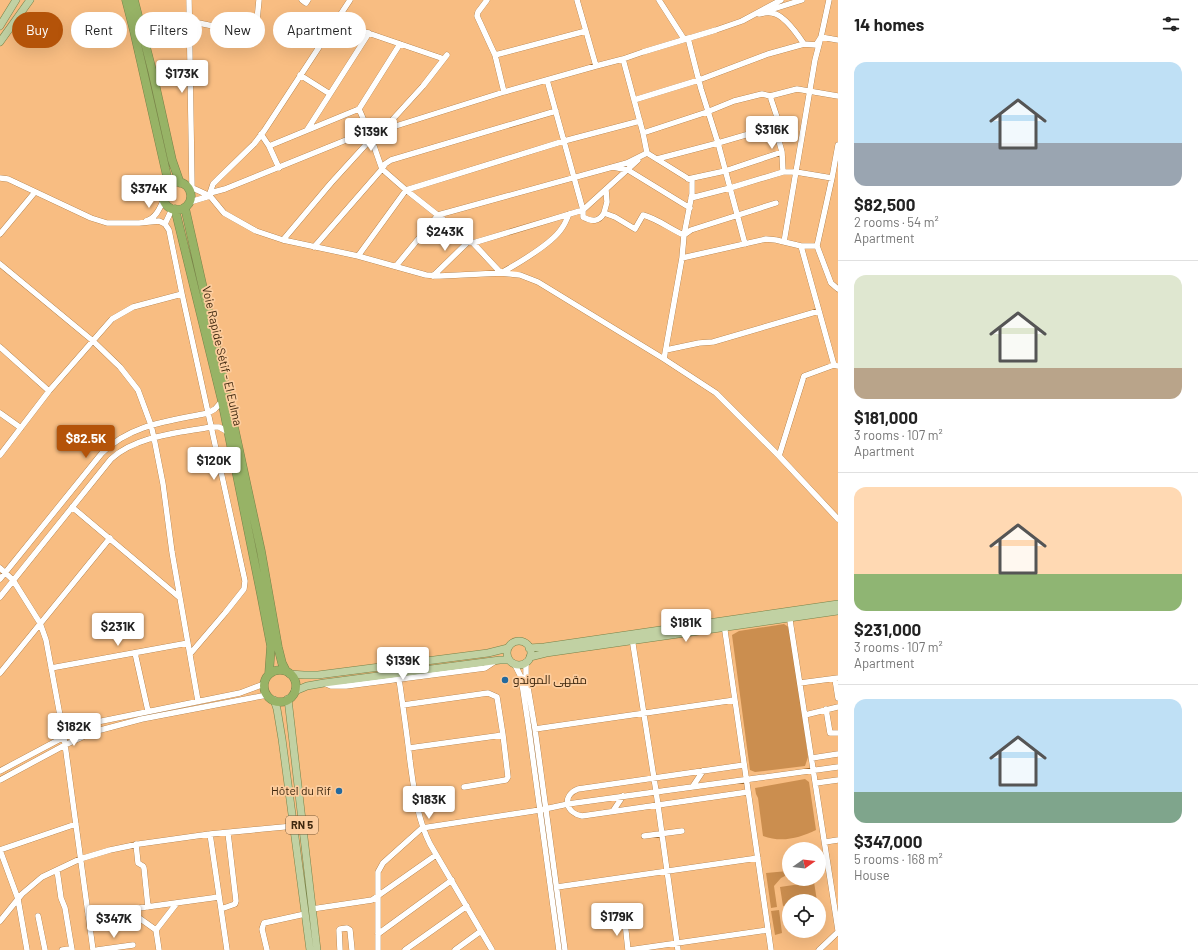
<!DOCTYPE html>
<html lang="en">
<head>
<meta charset="utf-8">
<style>
	:root { --surface:#fff; --page:#f6f6f6; --text:#222; --muted:#767676; --line:#e0e0e0; --accent:#b45309 }
	body { margin:0; font-family:Barlow,Cairo,sans-serif; background:var(--page); color:var(--text); height:100vh; display:flex; flex-direction:column; font-size:15px; white-space:nowrap }
	* { box-sizing:border-box; margin:0 }
	p { font-size:13px; color:var(--muted) }
	.icon { flex:none; width:22px; height:22px; fill:none; stroke:currentColor; stroke-width:2; stroke-linecap:round; stroke-linejoin:round }
	.map { position:relative; flex:1; overflow:hidden }
	.panel { display:flex; flex-direction:column; background:var(--surface); width:360px }
	.panel>* { flex:none }
	.banner { position:absolute; left:12px; top:12px; width:380px; height:36px; display:flex; gap:8px }
	.needle { width:26px; rotate:76deg }
	.fabs { position:absolute; left:782px; top:842px; display:grid; gap:8px }
	.fabs a { display:grid; place-items:center; width:44px; height:44px; border-radius:50%; background:var(--surface); box-shadow:0 4px 16px #0002; font-size:20px }
	.price { position:absolute; translate:-50% -34px; padding:0 9px; border-radius:4px; background:#fff; color:#222; font-size:13px; line-height:26px; filter:drop-shadow(0 1px 2px #0008) }
	.price::after { content:''; position:absolute; left:50%; top:24px; width:12px; height:9px; margin-left:-6px; background:inherit; clip-path:polygon(0 0,100% 0,50% 100%) }
	.price.on { background:var(--accent); color:#fff }
	ul { padding:0; list-style:none }
	li { display:grid; align-content:center; gap:8px; height:212px; padding:0 16px }
	li+li { border-top:1px solid var(--line) }
	li span { display:grid; place-items:center; height:124px; border-radius:12px; color:#555 }
	li>.icon { margin-inline-start:auto }
	span .icon { width:72px; height:72px; fill:#fffc; stroke-width:1 }
	li b { font-size:17px }
	h2 { display:flex; justify-content:space-between; align-items:center; height:48px; padding:0 16px; font-size:17px }
	.tag { padding:0 14px; border-radius:18px; background:var(--surface); box-shadow:0 4px 16px #0002; font-size:14px; line-height:36px }
	.tag.on { background:var(--accent); color:#fff }
	main { display:flex; flex:1; min-height:0 }
	.map>svg:first-child { display:block }
	.green { fill:#cb8e4f }
	.lines { fill:none; stroke-linecap:round; stroke-linejoin:round }
	.minor-casing { stroke:#9e682d; stroke-width:6 }
	.major-casing { stroke:#788248; stroke-width:8 }
	.highway-casing { stroke:#788248; stroke-width:9 }
	.minor { stroke:#fff; stroke-width:5.5 }
	.major { stroke:#c1d1a3; stroke-width:7 }
	.highway { stroke:#97b366; stroke-width:8 }
	.poi-dot { fill:#23699e; stroke:#fdcd9e; stroke-width:1.5 }
	.labels { text-anchor:middle; stroke-width:3.5; stroke-linejoin:round; paint-order:stroke }
	.shield { fill:#fdcd9e; stroke:#785a3a; stroke-width:1 }
	.shield-label { font-size:11px; font-weight:bold; fill:#3f280f }
	.street-label { font-size:12px; fill:#3f280f; stroke:#fdcd9e }
	.poi-label { font-size:12px; fill:#3f280f; stroke:#fdcd9e; text-anchor:start }
</style>
</head>
<body>
<main>
<div class="map">
<svg width="838" height="950" viewBox="0 0 838 950">
	<rect width="100%" height="100%" fill="#f8bd82"/>
	<path class="green" d="M784,624L790,628L808,757L805,766L755,772L750,770L732,635L739,631Z
		M805,779L809,782L816,830C799,838 782,843 763,836L758,798L756,794L755,788Z
		M788,871L789,874L781,878L774,886L777,907L771,908L766,873Z
		M814,882L817,901H789V905L783,906L780,887Z
		M779,910L782,933L775,935L771,911Z"/>
	<g class="lines">
		<g class="minor-casing">
			<path id="minor" d="M189,0L192,187
				M302,0L306,3L308,0
				M487,0L478,12L477,16L495,55L504,92
				M577,0L596,66
				M659,0L684,39
				M767,11L802,0
				M759,14C763,13 768,12 772,13C783,14 798,35 804,44
				M257,20L259,0
				M189,21L237,31
				M336,22L444,59
				M688,38L701,89L718,143L745,244
				M495,55L586,31
				M300,75L330,94
				M770,96L780,126
				M634,100L699,80L768,54L804,44L816,45L821,37L838,40
				M359,109L369,132L382,169L406,190L473,243L501,273C517,264 552,244 562,228C565,224 567,219 569,214
				M775,127L782,152L783,172
				M307,130L369,33
				M383,130L504,92L596,66L623,59L643,52L716,30L742,21L781,0
				M643,133L707,112L734,101L762,94L770,96L797,89L838,96
				M261,134L269,146L279,168
				M838,145L832,178L817,246L831,283L838,289
				M269,146L359,109L400,44
				M657,159L718,143L790,122
				M638,160L583,210V217C592,222 599,222 604,213L615,217L635,229L643,215C658,219 670,229 684,235L692,194V181L647,153
				M613,167L628,170L690,208
				M0,178L8,179L91,218L107,223H139L159,221L165,224L169,230L182,294L133,307L112,319L49,391
				M688,179L725,171L782,152
				M184,184L210,196L224,213L256,231L283,240L358,256L426,275L440,276L501,273L520,275L538,282L664,359L716,393L779,456L838,519
				M210,193L213,184L219,178L254,144L264,131L350,0
				M691,198L730,188L783,172H796L832,178
				M190,202L210,196V193L225,189L351,138L369,132
				M604,213L607,202L606,190
				M146,221C156,218 160,208 164,199
				M165,224L172,209
				M0,234L35,192
				M283,240L331,183L372,138L383,130L423,86L447,55
				M784,242L815,60L821,37L829,0
				M473,243L583,210L547,80
				M801,246L834,365
				M314,247L382,169L385,164L391,160L556,111
				M358,256L406,190L564,141L640,121
				M682,258L766,239L776,240L801,246H817
				M0,264L93,341L120,367L138,390L151,425L154,438L163,484L172,552L198,701
				M396,266L438,215L627,163L647,153L643,133L623,59
				M433,276L469,241
				M182,294L245,581L244,589L225,613L190,654
				M0,347L49,391L0,455
				M666,350L699,343L713,342L819,311
				M664,359L682,258L684,235L691,230L776,203
				M0,413L21,428
				M779,456L804,376L834,365L838,366
				M72,507L180,598
				M0,568L13,580L40,623L46,640L64,737L93,950
				M0,579L102,453C131,424 170,421 208,413L215,409L222,401
				M0,597L111,459C136,436 178,433 211,427H219L228,432
				M789,614L838,930
				M724,624L771,950
				M632,638L656,791L678,950
				M135,653L148,711
				M526,662V676L535,729L565,950
				M514,663L521,677L529,730L559,950
				M51,668L188,643
				M0,673L110,538
				M399,679C403,707 407,734 410,761C414,790 417,818 430,844L492,950
				M835,679L838,698
				M324,683L331,686H346L485,668L497,660
				M800,683L838,678
				M403,705L488,693L497,697L503,735L508,777L506,780L464,787
				M826,709L830,733H838
				M805,715L838,707
				M535,729L735,700
				M409,748L503,735
				M812,758L838,754
				M744,765L578,789C561,796 566,813 582,816L748,792
				M0,771L64,737L97,722L240,693L264,684
				M0,780L65,745L93,732L142,719L267,695
				M816,783L838,780
				M693,786L703,771
				M613,811L623,796
				M210,834L227,950
				M644,836L682,831
				M825,842L838,840
				M136,844L138,863L143,866L144,868L148,907
				M0,850L18,899L27,950
				M0,850L76,824
				M57,870L61,898L65,908L72,950
				M557,887L758,858
				M221,909L235,904L236,901L228,833
				M312,909L372,900L436,855
				M128,910L156,930L177,903
				M88,915L219,897
				M38,916L45,950
				M0,921L22,894L42,877L80,859L110,850L139,844L210,834L294,826
				M625,922L628,950
				M156,930L159,950
				M378,934L452,880
				M62,950L72,949
				M97,950L133,945
				M267,950L262,929L264,923L305,914
				M340,950L339,930L340,929L347,928L350,930L352,950
				M378,950V872L383,863L422,828L540,810L568,804L838,767
				M405,950L467,906
				M455,950L481,931
				M629,950L768,930
				M819,950L838,932"/>
		</g>
		<g class="major-casing">
			<path id="major" d="M0,26L16,0
				M0,42L30,0
				M507 653a12 12 0 1 1 24 0a12 12 0 1 1-24 0Z
				M529,648L544,647L838,604
				M530,657L546,653L838,611
				M290,674L304,675H318L488,653L508,648
				M295,691L307,686L324,683L500,660H509
				M288,699L317,950
				M274,700L277,709L282,739L310,950"/>
		</g>
		<g class="highway-casing">
			<path id="highway" d="M126,0L134,31L169,185
				M134,0L152,70L172,160L180,183
				M163 196a14 14 0 1 1 28 0a14 14 0 1 1-28 0Z
				M185,208L228,399L261,551L278,647L282,663L286,671
				M175,209L222,401L261,594L271,646L269,674
				M264 686a16 16 0 1 1 32 0a16 16 0 1 1-32 0Z"/>
		</g>
		<use href="#minor" class="minor"/>
		<use href="#major" class="major"/>
		<use href="#highway" class="highway"/>
	</g>
	<g class="poi-dot">
		<circle cx="505" cy="680" r="4"/>
		<circle cx="339" cy="791" r="4"/>
	</g>
	<g class="labels">
		<rect class="shield" x="286" y="816" width="32" height="18" rx="3"/>
		<g class="shield-label">
			<text x="302" y="829">RN 5</text>
		</g>
		<g class="street-label">
			<text transform="translate(222 356) rotate(77)" y="4">Voie Rapide Sétif - El Eulma</text>
		</g>
		<g class="poi-label">
			<text x="513" y="684">مقهى الموندو</text>
			<text x="331" y="795" text-anchor="end">Hôtel du Rif</text>
		</g>
	</g>
</svg>
<div class="fabs">
<a><svg class="needle" viewBox="-14 -14 28 28"><path d="M0-13l5 13h-10z" fill="#e53935"/><path d="M0 13l5-13h-10z" fill="#767676"/></svg></a>
<a><svg class="icon" aria-label="locate" viewBox="0 0 24 24"><circle cx="12" cy="12" r="6"/><path d="M12 2v4M12 18v4M2 12h4M18 12h4"/></svg></a>
</div>
<b class="price" style="left:182px;top:94px">$173K</b>
<b class="price" style="left:772px;top:150px">$316K</b>
<b class="price" style="left:371px;top:152px">$139K</b>
<b class="price" style="left:149px;top:209px">$374K</b>
<b class="price" style="left:445px;top:252px">$243K</b>
<b class="price on" style="left:86px;top:459px">$82.5K</b>
<b class="price" style="left:214px;top:481px">$120K</b>
<b class="price" style="left:686px;top:643px">$181K</b>
<b class="price" style="left:118px;top:647px">$231K</b>
<b class="price" style="left:403px;top:681px">$139K</b>
<b class="price" style="left:74px;top:747px">$182K</b>
<b class="price" style="left:429px;top:820px">$183K</b>
<b class="price" style="left:617px;top:937px">$179K</b>
<b class="price" style="left:114px;top:939px">$347K</b>
<div class="banner">
<a class="tag on">Buy</a>
<a class="tag">Rent</a>
<a class="tag">Filters</a>
<a class="tag">New</a>
<a class="tag">Apartment</a>
</div>
</div>
<section class="panel">
<h2>14 homes<svg class="icon" aria-label="filters" viewBox="0 0 24 24"><path d="M4 7h16M4 17h16"/><circle cx="9" cy="7" r="2"/><circle cx="15" cy="17" r="2"/></svg></h2>
<ul>
<li><span style="background:linear-gradient(#bfe0f5 65%,#9aa5b1 0)"><svg class="icon" aria-label="home" viewBox="0 0 24 24"><path d="M3 11l9-7 9 7M6 9v11h12V9"/></svg></span><div><b>$82,500</b><p>2 rooms · 54 m²</p><p>Apartment</p></div></li>
<li><span style="background:linear-gradient(#dfe7d0 75%,#b9a48a 0)"><svg class="icon" aria-label="home" viewBox="0 0 24 24"><path d="M3 11l9-7 9 7M6 9v11h12V9"/></svg></span><div><b>$181,000</b><p>3 rooms · 107 m²</p><p>Apartment</p></div></li>
<li><span style="background:linear-gradient(#ffd9b3 70%,#8fb573 0)"><svg class="icon" aria-label="home" viewBox="0 0 24 24"><path d="M3 11l9-7 9 7M6 9v11h12V9"/></svg></span><div><b>$231,000</b><p>3 rooms · 107 m²</p><p>Apartment</p></div></li>
<li><span style="background:linear-gradient(#bfe0f5 75%,#7fa58c 0)"><svg class="icon" aria-label="home" viewBox="0 0 24 24"><path d="M3 11l9-7 9 7M6 9v11h12V9"/></svg></span><div><b>$347,000</b><p>5 rooms · 168 m²</p><p>House</p></div></li>
</ul>
</section>
</main>
</body>
</html>
